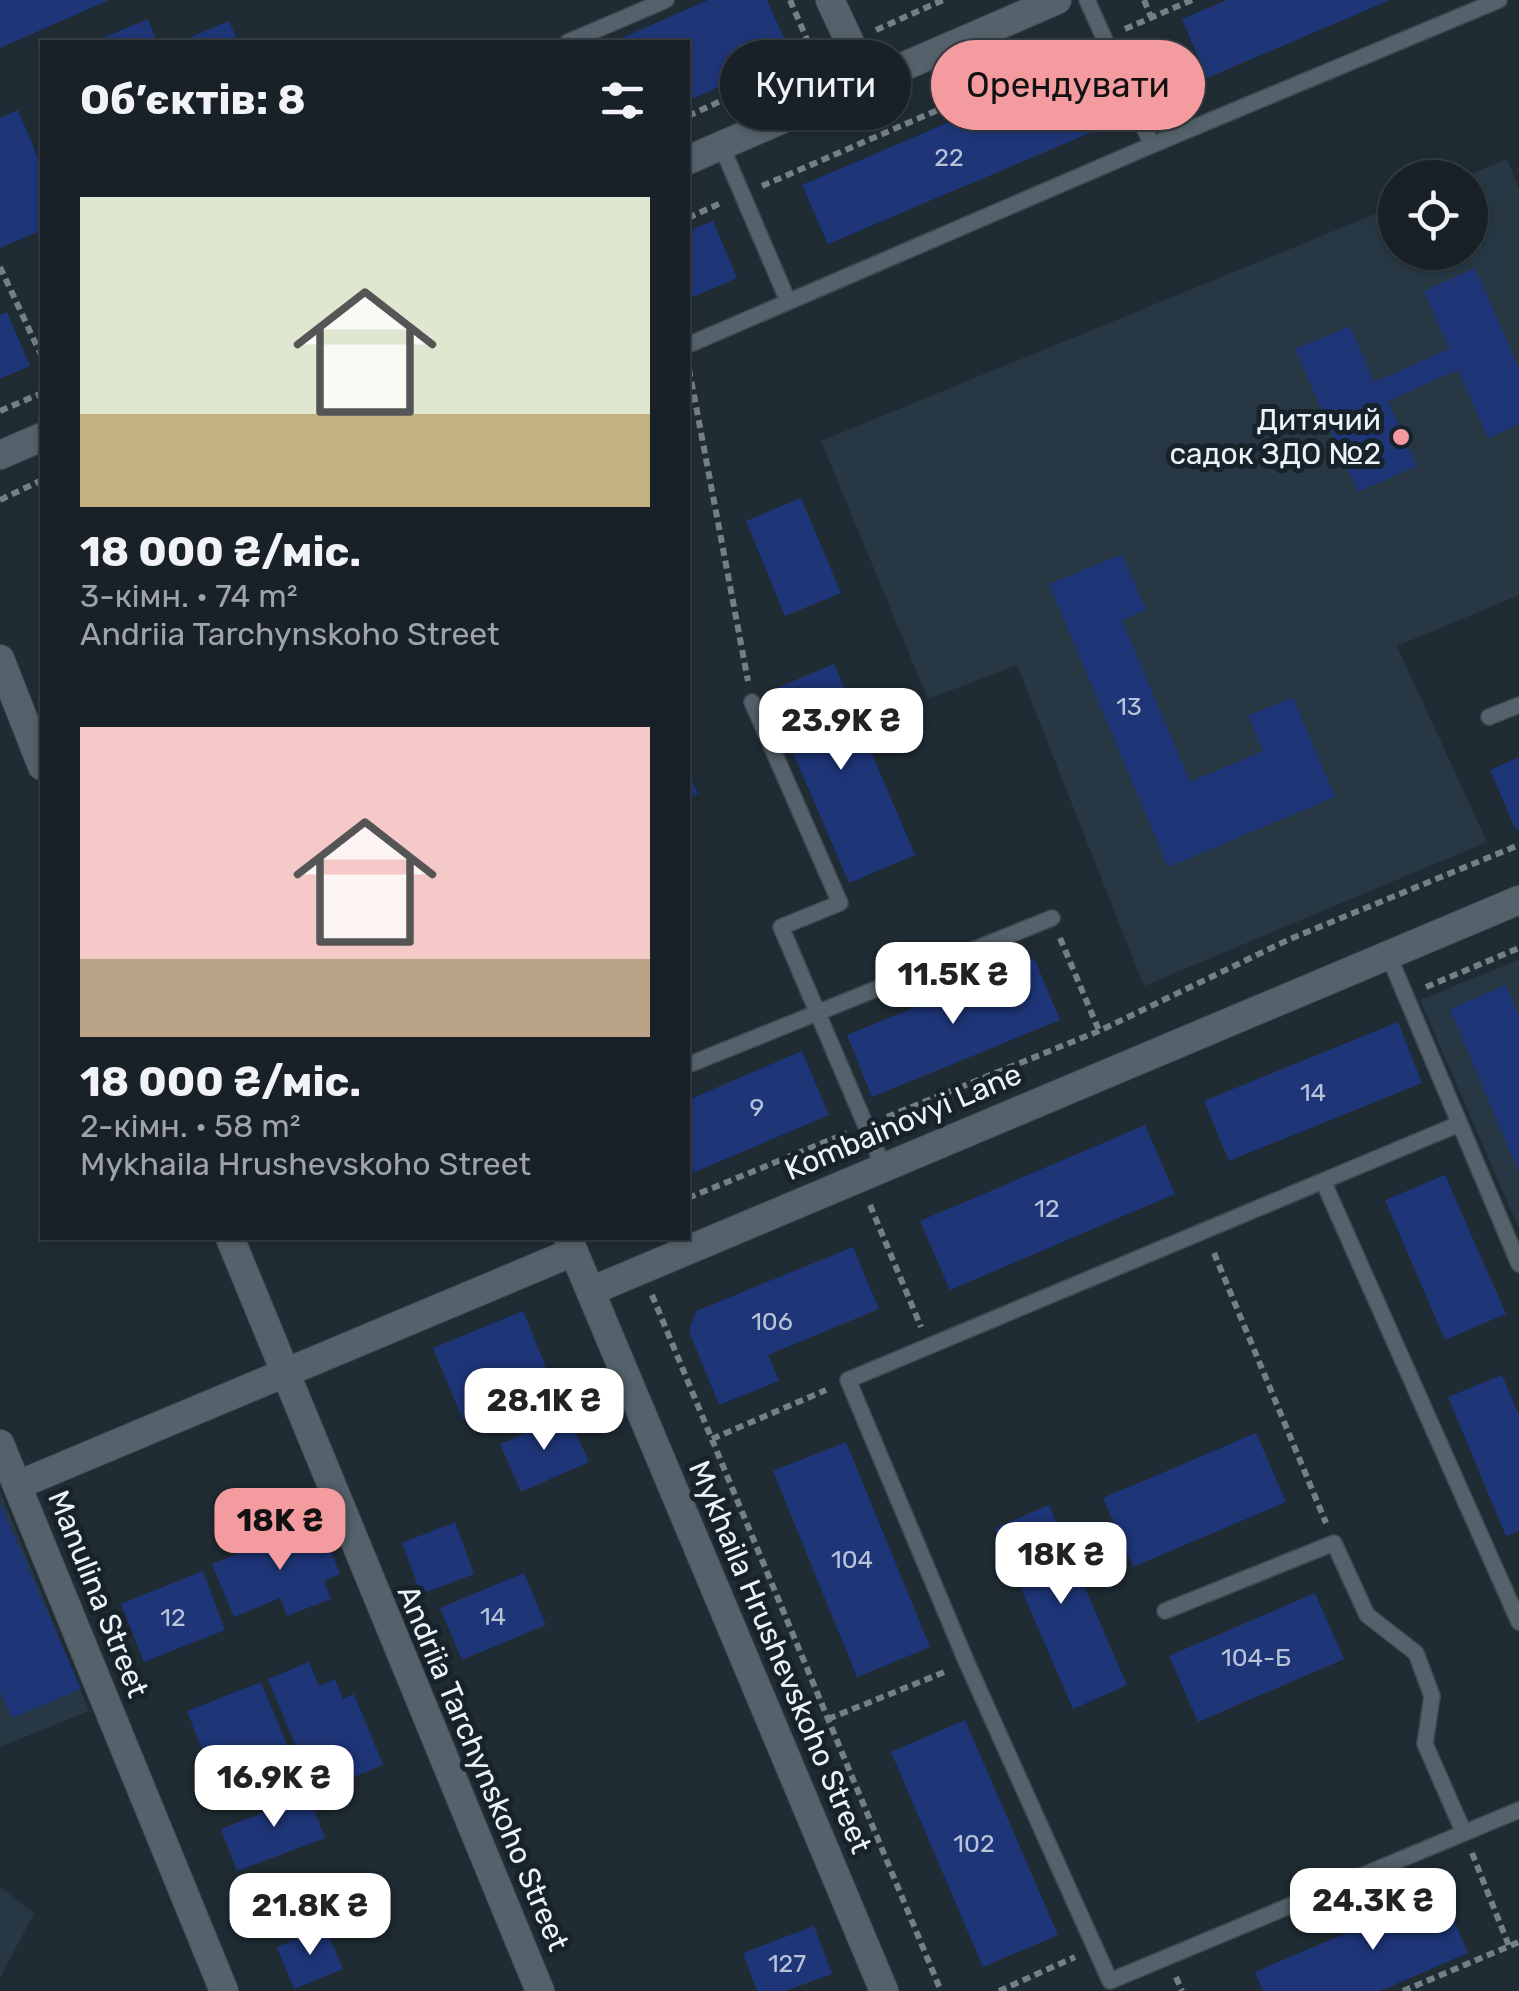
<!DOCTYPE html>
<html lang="uk">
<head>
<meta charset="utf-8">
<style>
	:root { --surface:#182127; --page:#21292f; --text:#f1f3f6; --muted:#9fa3a7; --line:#363e44; --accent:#f49b9f }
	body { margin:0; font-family:Rubik,sans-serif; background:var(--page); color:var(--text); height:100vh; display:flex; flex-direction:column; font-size:38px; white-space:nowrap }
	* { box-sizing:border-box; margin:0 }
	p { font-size:32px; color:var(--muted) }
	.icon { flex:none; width:55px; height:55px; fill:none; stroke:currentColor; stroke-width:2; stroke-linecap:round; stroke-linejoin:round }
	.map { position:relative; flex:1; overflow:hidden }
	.sheet { position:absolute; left:40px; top:40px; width:650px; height:1200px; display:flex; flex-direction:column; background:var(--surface); border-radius:0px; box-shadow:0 2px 8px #0004,0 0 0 2px var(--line) }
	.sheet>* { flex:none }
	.top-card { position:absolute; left:720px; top:40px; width:648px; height:90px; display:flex; gap:20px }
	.controls { position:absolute; left:1378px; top:160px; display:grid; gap:20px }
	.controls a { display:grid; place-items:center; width:110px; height:110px; border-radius:50%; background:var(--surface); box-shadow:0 2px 8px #0004,0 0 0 2px var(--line); font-size:50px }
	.price { position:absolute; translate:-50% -85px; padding:0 22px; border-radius:20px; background:#fff; color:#222; font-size:32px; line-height:65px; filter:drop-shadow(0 2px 5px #0008) }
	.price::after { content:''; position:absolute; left:50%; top:60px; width:30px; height:22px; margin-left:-15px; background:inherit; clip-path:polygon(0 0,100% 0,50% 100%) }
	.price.on { background:var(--accent); color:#111 }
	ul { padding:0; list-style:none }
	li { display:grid; align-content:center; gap:20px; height:530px; padding:0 40px }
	li span { display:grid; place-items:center; height:310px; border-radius:0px; color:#555 }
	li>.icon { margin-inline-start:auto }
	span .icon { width:180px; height:180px; fill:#fffc; stroke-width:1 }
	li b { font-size:42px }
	h2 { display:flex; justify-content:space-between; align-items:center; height:120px; padding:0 40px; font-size:42px }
	.chip { padding:0 35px; border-radius:45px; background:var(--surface); box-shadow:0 2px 8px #0004,0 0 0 2px var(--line); font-size:35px; line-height:90px }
	.chip.on { background:var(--accent); color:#111 }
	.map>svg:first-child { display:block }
	.built { fill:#273844 }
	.building { fill:#1e3578 }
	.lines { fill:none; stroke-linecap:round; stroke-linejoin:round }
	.service-casing { stroke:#404950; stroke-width:18 }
	.minor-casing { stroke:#404950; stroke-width:30 }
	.tertiary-casing { stroke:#404950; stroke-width:30 }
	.path { stroke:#757f86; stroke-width:6; stroke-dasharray:8 5; stroke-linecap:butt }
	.service { stroke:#55626b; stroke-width:15 }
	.minor { stroke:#55626b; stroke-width:28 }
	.tertiary { stroke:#55626b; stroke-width:28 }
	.poi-dot { fill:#f49b9f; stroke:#17222a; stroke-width:4 }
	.labels { text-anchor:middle; stroke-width:10; stroke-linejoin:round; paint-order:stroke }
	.number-label { font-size:25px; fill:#b8c3d8 }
	.poi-label { font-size:30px; fill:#ebf2f8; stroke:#17222a; text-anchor:end }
	.street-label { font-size:30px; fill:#ebf2f8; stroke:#17222a }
</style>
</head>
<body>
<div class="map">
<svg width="1519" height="1991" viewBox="0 0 1519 1991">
	<rect width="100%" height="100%" fill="#202c34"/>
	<path class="built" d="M1507,159L1519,189V595L1397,646L1487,842L1144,986L1017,665L928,699L821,441L1395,206V252H1470V178L1463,177Z
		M1519,960V1228L1420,1000Z
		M0,1491L89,1711L0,1747Z
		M0,1887L34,1913L0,1978Z"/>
	<path class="building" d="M0,0H109L0,48Z
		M708,0H767L791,54L688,101V42H613Z
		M1227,0H1390L1207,78L1182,19Z
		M148,19L157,42H93Z
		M229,21L238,42H179Z
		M1071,70L1097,130L828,244L802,185Z
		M18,110L42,167V230L0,248V118Z
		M713,221L737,278L688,299V231Z
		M1475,268L1519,369V424L1488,438L1458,370L1388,401L1417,466L1358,492L1295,349L1350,326L1374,382L1449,349L1424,291Z
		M7,312L30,366L0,379V315Z
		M801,498L841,593L785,616L746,521Z
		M1122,554L1146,610L1122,620L1190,782L1263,751L1248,716L1293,697L1335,797L1168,867L1049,584Z
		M834,664L915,855L849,883L767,692Z
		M1519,757V829L1516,830L1490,770Z
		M688,769L698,794L688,799Z
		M1034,958L1060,1020L872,1097L847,1035Z
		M1506,985L1519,1016V1173L1450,1009Z
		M1398,1022L1422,1083L1229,1161L1204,1101Z
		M802,1051L829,1115L688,1175V1100Z
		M1145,1125L1175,1194L950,1290L920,1221Z
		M1445,1175L1506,1314L1445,1340L1385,1200Z
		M853,1247L879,1309L768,1355L779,1381L719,1405L689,1331L696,1311Z
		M523,1311L546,1367L500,1386L506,1402L463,1420L433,1348Z
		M1502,1375L1519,1415V1531L1506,1536L1448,1397Z
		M568,1415L589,1462L521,1492L500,1444Z
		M1256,1433L1286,1502L1133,1567L1103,1498Z
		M846,1442L930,1647L857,1677L773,1471Z
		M0,1503L81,1689L12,1718L0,1691Z
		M1049,1505L1127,1685L1073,1709L995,1528Z
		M319,1521L340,1574L324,1581L331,1599L287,1616L280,1598L234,1617L212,1564Z
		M455,1522L474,1574L421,1594L402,1543Z
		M203,1571L225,1630L144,1662L121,1604Z
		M524,1573L546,1625L462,1660L440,1608Z
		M1315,1593L1344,1659L1198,1722L1169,1656Z
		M309,1662L319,1686L335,1679L343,1699L354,1694L383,1765L315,1793L268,1679Z
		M261,1682L290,1752L226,1777L216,1752L205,1757L187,1711Z
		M965,1720L1058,1935L983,1967L891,1752Z
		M288,1784L295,1801L309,1796L325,1838L237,1871L221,1829L269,1810L263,1793Z
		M1442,1892L1468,1953L1380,1991H1263L1255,1972Z
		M814,1926L832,1974L785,1991H757L743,1953Z
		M325,1927L343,1969L294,1989L277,1947Z"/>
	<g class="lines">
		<g class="service-casing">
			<path id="service" d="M1087,0L1152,145
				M568,42L666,0
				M721,145L788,301
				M688,345L1152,145L1499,0
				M752,702L840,903L781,927L883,1166
				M1489,717L1519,705
				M1388,954L1519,1264
				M688,1065L1052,918
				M1459,1124L848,1380L967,1663L1110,1981L1519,1810
				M1323,1181L1519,1622
				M1165,1611L1334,1543L1367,1615L1416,1653L1432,1696L1425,1744L1464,1833"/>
		</g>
		<g class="minor-casing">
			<path id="minor" d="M830,0L868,81
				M0,659L42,766
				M230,1238L540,1991
				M568,1238L884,1991
				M591,1291L1519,900
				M0,1444L224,1991
				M18,1485L573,1252"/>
		</g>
		<g class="tertiary-casing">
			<path id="tertiary" d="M688,160L1057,0
				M0,455L42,437"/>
		</g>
		<path class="path" d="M790,0L815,58
			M1144,0L1151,17
			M1125,29L1192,0
			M876,30L943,0
			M688,116L823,54
			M762,186L1086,46
			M688,218L723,202
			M0,267L42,357
			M689,369L748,681
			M0,411L42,393
			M0,500L42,480
			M1060,938L1100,1033
			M1426,987L1519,948
			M887,1117L1099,1031L1290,939L1519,845
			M688,1198L847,1133
			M870,1205L921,1327
			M1214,1253L1326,1523
			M652,1295L941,1991
			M712,1439L826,1390
			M828,1719L947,1671
			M1472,1853L1509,1946
			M1176,1977L1182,1991
			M999,1991L1075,1957
			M1403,1991L1519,1942"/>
		<use href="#service" class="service"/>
		<use href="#minor" class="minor"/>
		<use href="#tertiary" class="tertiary"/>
	</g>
	<circle class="poi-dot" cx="1401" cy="437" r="10"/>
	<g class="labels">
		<g class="number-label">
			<text x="949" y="166">22</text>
			<text x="1129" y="715">13</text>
			<text x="1313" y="1101">14</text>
			<text x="757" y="1116">9</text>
			<text x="1047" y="1217">12</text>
			<text x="772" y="1330">106</text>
			<text x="852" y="1568">104</text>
			<text x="493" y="1625">14</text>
			<text x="173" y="1626">12</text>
			<text x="1256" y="1666">104-Б</text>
			<text x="974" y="1852">102</text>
			<text x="787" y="1972">127</text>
		</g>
		<g class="poi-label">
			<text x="1381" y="430">Дитячий<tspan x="1381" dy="34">садок ЗДО №2</tspan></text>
		</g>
		<g class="street-label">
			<text transform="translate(903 1122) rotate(-23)" y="10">Kombainovyi Lane</text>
			<text transform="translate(98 1594) rotate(68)" y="10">Manulina Street</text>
			<text transform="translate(780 1657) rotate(67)" y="10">Mykhaila Hrushevskoho Street</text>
			<text transform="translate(483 1768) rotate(67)" y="10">Andriia Tarchynskoho Street</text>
		</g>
	</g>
</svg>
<div class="controls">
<a><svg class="icon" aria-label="locate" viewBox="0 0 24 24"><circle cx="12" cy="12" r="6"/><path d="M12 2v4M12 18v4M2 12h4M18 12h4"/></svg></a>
</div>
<b class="price" style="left:841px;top:773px">23.9K ₴</b>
<b class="price" style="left:953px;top:1027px">11.5K ₴</b>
<b class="price" style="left:544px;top:1453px">28.1K ₴</b>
<b class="price on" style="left:280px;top:1573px">18K ₴</b>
<b class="price" style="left:1061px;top:1607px">18K ₴</b>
<b class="price" style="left:274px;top:1830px">16.9K ₴</b>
<b class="price" style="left:1373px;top:1953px">24.3K ₴</b>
<b class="price" style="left:310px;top:1958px">21.8K ₴</b>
<div class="top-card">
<a class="chip">Купити</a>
<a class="chip on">Орендувати</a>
</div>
<section class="sheet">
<h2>Об’єктів: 8<svg class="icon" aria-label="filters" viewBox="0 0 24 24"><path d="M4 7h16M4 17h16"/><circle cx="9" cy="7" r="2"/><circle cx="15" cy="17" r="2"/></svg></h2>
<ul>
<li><span style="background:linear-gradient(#dfe7d0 70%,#c2b280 0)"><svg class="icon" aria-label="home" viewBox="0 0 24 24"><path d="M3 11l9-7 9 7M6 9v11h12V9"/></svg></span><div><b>18 000 ₴/міс.</b><p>3-кімн. · 74 m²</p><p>Andriia Tarchynskoho Street</p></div></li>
<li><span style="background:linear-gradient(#f6c9c9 75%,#b9a48a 0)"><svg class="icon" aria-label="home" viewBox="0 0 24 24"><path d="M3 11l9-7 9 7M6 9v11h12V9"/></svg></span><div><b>18 000 ₴/міс.</b><p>2-кімн. · 58 m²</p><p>Mykhaila Hrushevskoho Street</p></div></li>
</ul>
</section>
</div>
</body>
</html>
